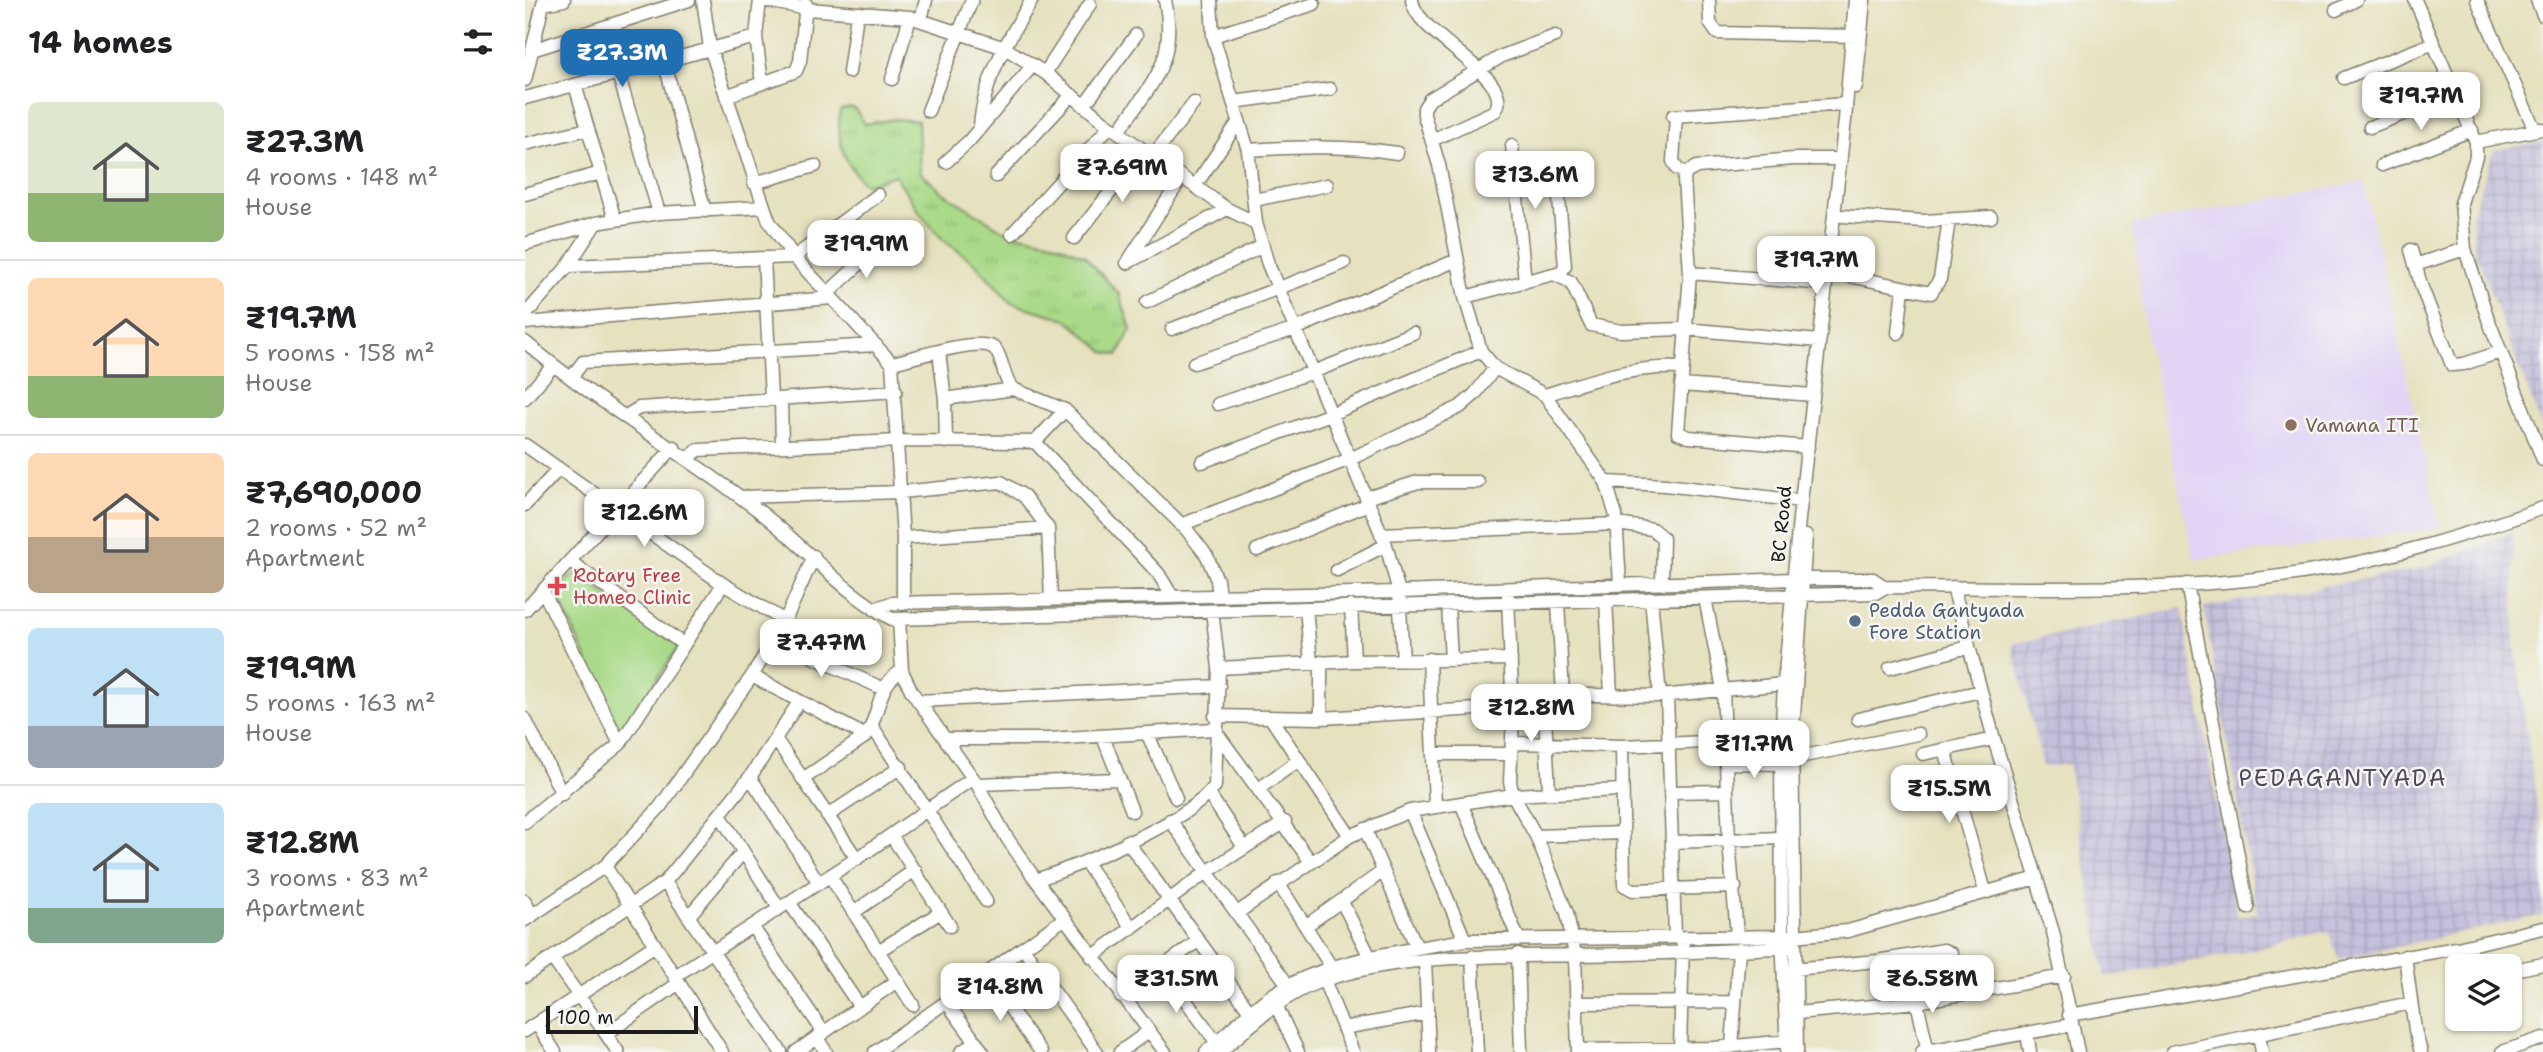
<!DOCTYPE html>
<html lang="en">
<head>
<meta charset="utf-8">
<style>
	:root { --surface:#fff; --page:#f2f2f2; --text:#202124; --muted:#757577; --line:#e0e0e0; --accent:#1f6fb2 }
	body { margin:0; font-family:"Shantell Sans",sans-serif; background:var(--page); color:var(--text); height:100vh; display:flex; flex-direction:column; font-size:26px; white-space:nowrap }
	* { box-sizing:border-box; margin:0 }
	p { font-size:23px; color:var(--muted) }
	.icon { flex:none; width:38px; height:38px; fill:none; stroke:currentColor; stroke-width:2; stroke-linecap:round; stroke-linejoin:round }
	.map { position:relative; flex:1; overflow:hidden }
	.sheet { display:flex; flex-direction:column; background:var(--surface); width:525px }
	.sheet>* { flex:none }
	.fabs { position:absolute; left:1920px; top:954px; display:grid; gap:14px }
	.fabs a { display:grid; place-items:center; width:77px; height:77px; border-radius:10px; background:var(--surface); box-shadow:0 2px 5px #0004; font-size:35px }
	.scale { position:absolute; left:21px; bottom:18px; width:152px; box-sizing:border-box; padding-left:7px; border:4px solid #1c1c1c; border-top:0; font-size:19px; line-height:24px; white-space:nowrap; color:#1c1c1c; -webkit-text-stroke:5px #f6f6f2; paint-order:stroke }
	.price { position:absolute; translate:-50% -60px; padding:0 16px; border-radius:14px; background:#fff; color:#222; font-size:23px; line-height:46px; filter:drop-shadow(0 2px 4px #0008) }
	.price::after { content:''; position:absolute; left:50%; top:42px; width:21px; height:16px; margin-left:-10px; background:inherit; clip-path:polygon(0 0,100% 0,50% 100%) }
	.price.selected { background:var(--accent); color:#fff }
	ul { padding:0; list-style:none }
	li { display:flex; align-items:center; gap:21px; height:175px; padding:0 28px }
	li+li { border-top:2px solid var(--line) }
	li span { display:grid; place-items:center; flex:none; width:196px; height:140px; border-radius:10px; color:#555 }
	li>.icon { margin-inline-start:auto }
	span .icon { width:84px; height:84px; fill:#fffc; stroke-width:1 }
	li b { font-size:30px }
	h2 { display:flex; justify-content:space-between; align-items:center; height:84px; padding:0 28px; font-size:30px }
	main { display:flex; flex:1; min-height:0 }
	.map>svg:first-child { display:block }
	.built { fill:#e1d4f4 }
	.industrial { fill:url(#industrial-grid) }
	.grass { fill:url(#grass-tufts); stroke:#637b52; stroke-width:2 }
	.park { fill:#aada89; stroke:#637b52; stroke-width:2 }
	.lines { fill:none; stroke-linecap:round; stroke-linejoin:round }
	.minor-casing { stroke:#817e6d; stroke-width:15 }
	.minor { stroke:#fff; stroke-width:12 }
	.education-dot { fill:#8d6e63; stroke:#f6f6f2; stroke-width:2.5 }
	.health-dot { fill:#e0444e; stroke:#f6f6f2; stroke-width:2.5 }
	.service-dot { fill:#5c6f8a; stroke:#f6f6f2; stroke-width:2.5 }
	.labels { text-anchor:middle; stroke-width:5; stroke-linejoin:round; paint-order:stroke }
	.education-label { font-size:19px; fill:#785e54; stroke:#f6f6f2; text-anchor:start }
	.street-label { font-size:19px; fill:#1c1c1c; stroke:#f6f6f2 }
	.health-label { font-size:19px; fill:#be3a42; stroke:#f6f6f2; text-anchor:start }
	.service-label { font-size:19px; fill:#4e5e75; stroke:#f6f6f2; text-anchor:start }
	.quarter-label { font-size:23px; letter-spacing:2px; fill:#52475e; stroke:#f6f6f2 }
</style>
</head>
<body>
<main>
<section class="sheet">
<h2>14 homes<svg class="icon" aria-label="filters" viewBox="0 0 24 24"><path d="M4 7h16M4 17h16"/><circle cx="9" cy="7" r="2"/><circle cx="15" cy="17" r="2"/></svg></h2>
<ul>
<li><span style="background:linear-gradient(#dfe7d0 65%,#8fb573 0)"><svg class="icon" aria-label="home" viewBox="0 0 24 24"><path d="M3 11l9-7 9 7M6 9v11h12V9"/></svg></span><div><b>₹27.3M</b><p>4 rooms · 148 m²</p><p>House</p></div></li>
<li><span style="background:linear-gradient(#ffd9b3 70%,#8fb573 0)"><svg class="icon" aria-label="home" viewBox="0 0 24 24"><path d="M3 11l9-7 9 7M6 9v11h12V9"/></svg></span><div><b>₹19.7M</b><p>5 rooms · 158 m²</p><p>House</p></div></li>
<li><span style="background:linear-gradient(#ffd9b3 60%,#b9a48a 0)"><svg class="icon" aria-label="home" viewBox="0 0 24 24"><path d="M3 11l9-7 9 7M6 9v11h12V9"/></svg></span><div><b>₹7,690,000</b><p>2 rooms · 52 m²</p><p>Apartment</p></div></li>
<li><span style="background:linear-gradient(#bfe0f5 70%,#9aa5b1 0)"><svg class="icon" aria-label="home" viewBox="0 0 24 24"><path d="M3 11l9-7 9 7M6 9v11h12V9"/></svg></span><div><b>₹19.9M</b><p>5 rooms · 163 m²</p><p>House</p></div></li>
<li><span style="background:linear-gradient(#bfe0f5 75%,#7fa58c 0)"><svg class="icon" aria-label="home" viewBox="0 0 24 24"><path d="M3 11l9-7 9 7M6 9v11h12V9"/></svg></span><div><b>₹12.8M</b><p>3 rooms · 83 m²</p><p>Apartment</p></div></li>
</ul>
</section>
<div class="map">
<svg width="2018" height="1052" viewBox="0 0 2018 1052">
	<defs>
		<pattern id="industrial-grid" width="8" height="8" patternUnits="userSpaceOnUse" patternTransform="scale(1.75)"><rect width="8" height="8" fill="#c5c0db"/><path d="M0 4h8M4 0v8" fill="none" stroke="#a9a4bb"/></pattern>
		<pattern id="grass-tufts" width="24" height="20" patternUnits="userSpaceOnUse" patternTransform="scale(1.75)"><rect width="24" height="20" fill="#aada89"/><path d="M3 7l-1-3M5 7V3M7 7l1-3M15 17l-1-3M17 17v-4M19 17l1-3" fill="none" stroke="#92ba76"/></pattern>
	</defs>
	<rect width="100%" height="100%" fill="#f6f6f2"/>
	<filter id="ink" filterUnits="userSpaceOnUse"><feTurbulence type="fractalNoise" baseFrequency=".0143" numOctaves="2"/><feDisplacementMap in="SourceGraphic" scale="14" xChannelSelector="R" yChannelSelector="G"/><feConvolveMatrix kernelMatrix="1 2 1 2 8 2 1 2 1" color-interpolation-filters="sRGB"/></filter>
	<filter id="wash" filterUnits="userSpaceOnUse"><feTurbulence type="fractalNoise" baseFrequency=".00686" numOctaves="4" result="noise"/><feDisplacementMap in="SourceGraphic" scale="28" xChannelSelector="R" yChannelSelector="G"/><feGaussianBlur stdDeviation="1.57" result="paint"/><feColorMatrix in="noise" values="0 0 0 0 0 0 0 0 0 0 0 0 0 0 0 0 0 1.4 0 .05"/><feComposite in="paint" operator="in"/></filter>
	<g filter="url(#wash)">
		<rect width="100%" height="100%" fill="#e6e1be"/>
		<path class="built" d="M1839,182L1915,528L1669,560L1619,323L1608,224Z"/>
		<path class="industrial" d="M2018,142V430L1949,249L1947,213L1969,150Z
			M1987,532L1990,643L2018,852V915L1814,959L1803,931L1719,952L1580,977L1543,764L1518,767L1487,644L1657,608L1712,917L1732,913L1679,607L1896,569Z"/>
		<path class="grass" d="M325,108L330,109L340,124L370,119L393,121L395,172L417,192L481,232L528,242L559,255L594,294L606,329L593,355L580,352L541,319L486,303L451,264L417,239L395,213L370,175L341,185C317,164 312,139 315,110Z"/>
		<path class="park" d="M49,573L154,646L96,734L31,592Z"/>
	</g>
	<g filter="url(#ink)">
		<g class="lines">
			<g class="minor-casing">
				<path id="minor" d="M178,0L185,48L244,221L269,257L367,363L378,538V604
					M235,0L231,37L237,83
					M237,0L283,9L385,17L480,48L520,73L579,122L702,209L731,223
					M686,0L688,36
					M887,0C890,35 993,78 970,111L907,140
					M1184,0L1185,23L1192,33L1331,36
					M1890,0L1951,142V157L1936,203L1940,249L1963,319L2018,460
					M1952,0L2010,130
					M2012,0L2018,15
					M18,4L39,0
					M789,4L688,36L723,150L731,223L743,264L861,545L874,592L878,660
					M1811,10L1831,0
					M396,19L401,0
					M1030,36L977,56L905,99L899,108V115L914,165L940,297L956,351L970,368L1020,395L1081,482L1091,516L1095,585
					M7,50L164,0
					M139,61L180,211
					M324,72L332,14
					M93,73L134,213
					M520,73L565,4
					M1819,78L1909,43
					M367,79L385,17
					M0,80L19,0
					M50,85L90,220
					M1331,87L1339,0
					M201,96L271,71L275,61L281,4
					M0,98L231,37
					M708,102L805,89
					M559,106L611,35
					M403,111L447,0
					M1148,116L1321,104
					M1151,116L1148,161L1152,169L1161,173
					M455,127C458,80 483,39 507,0
					M1845,127L1932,93
					M593,132C626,84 653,62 640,0
					M1951,142L2016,129
					M0,144L63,129
					M987,145L1000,282
					M723,150C774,147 822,145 872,153
					M628,156L669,103
					M421,162L444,141L508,65
					M1857,165L1947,130
					M471,176L547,95
					M229,183L290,166
					M670,186L714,121
					M0,194L76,173
					M729,200L802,185
					M1317,216L1399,221L1466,217
					M487,234L585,126
					M549,238L619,150
					M0,244L71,223L134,213L239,207
					M1886,250L1897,288L1927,365L1939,364L1975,352
					M239,258L246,399
					M604,260L657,177
					M602,263L702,209
					M1890,265L1940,249
					M43,266L269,257L353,195
					M1165,273L1301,284
					M1310,273L1406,293L1415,279L1424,220
					M1031,275L1046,282L1066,325L1096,331L1160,329L1294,341
					M303,293L357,243
					M940,297L1036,272L1040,266L1034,199
					M622,302L738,246
					M0,315L43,266L71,223
					M0,323L307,298
					M647,329L819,263
					M1373,333L1378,288
					M0,342C74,404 158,453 234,511C280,546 316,592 367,619L1350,593L1360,587C1500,587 1644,594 1783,572C1864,559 1941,535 2018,508
					M414,352L420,399
					M367,363C386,359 457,335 470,349C479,360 477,378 488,389L540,410L662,530L682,556L692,580L694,596
					M669,363L770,329L932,260
					M46,378L58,362L351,345
					M1156,385L1288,395
					M1020,395C1067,380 1108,365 1158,368
					M0,398L28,366
					M256,399L257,446
					M693,404L788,372L888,333
					M101,416L114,408L371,391
					M421,442L420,399L488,389
					M510,442L540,410
					M0,445L198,584L260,621
					M1283,447L1164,437L1153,433L1165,273L1159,179L1161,173L1172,167L1269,159H1316
					M164,458L173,450L373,441L510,442L633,573L647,596
					M677,462L806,414L956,351
					M1081,482L1140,485L1276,501
					M216,497L376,492L476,482L499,496L523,528
					M841,498L893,482H953
					M0,505L34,469
					M656,525L825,459L935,407L950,394L970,368
					M856,534L1092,524L1127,529L1138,538L1137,584
					M378,538L523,528L526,600
					M732,550L844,504
					M46,562L159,645
					M812,570L861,545
					M1662,584L1723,908
					M1428,587L1469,739L1528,932L1553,1052
					M18,591L95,744
					M983,597L988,716L985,782L988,795L1011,836L1042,913L1050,955L1053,1052
					M1126,598L1135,696
					M1180,598L1198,689L1204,841L1212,935
					M1081,600L1086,695
					M1033,602L1038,696
					M923,604L926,660
					M826,606L829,661
					M781,608L786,663
					M349,609L366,603L874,592L1270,579H1348L1360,587
					M0,610L149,447
					M374,619L377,671L387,692L452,784L482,838L508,876L640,1052
					M250,634L290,658L359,689
					M904,659L910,805
					M796,662V718
					M694,668L829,661L986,659
					M1365,668L1443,647
					M227,676L341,736
					M987,694L1135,696L1259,684
					M1019,695L1024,791
					M1142,696L1150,936
					M393,701L694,686
					M690,716L796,718L988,707
					M745,717L825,836
					M0,719L37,794
					M1333,719L1456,691
					M347,726L461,901
					M623,735L651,798
					M578,737L607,811
					M420,739H523L689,729L786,862
					M251,740L278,779
					M987,743L1097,746L1201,741
					M1097,746L1099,885L1108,890L1210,887
					M1420,750L1460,891
					M908,754H986
					M1398,754L1469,739
					M1268,758L1393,734
					M1201,763L1256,764
					M225,777L294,883
					M452,784L594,779
					M735,788L774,760
					M1145,792L1202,791
					M684,794L719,847
					M936,803L994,940
					M885,811L940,940
					M195,815L254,908
					M302,816L376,767
					M645,820L763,985
					M0,822L95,744L198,584
					M840,829L892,948
					M366,835L425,926
					M1011,836L1098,833
					M602,841L726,1013
					M1147,842L1256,838
					M332,859L278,779L341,736C355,715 352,683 377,671
					M561,863L607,928
					M80,866L154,983L81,1034L93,1052
					M305,876L388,1005
					M511,880C555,865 664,822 690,786L694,668L687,611
					M140,882L256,1052
					M753,883L807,968
					M0,901L7,916
					M264,902L335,1007
					M817,902L846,959
					M329,912L390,870
					M712,913L825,836L885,811L988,795L1097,790
					M164,916L218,852
					M0,920L80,866L135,807L227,676L260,621L289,556
					M782,925L857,872
					M227,926L299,1033
					M498,948L572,1052
					M353,951L416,912
					M993,954L996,1052
					M947,956L952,1052
					M1880,956L1890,1030L1896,1052
					M567,957L682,872L760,822
					M27,958L81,1034
					M900,960L904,1052
					M637,968L692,1043
					M1269,969L1352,961L1419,950L1427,954L1434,993
					M1984,971L2018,964
					M461,975L516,1052
					M0,976L140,882L225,777L274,702
					M150,976L340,853L448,778
					M799,980L828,1052
					M154,983L197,1052
					M596,997L673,941
					M1392,1002L1403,1052
					M422,1003L458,1052
					M1052,1003L1210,1002
					M751,1005L773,1052
					M1271,1013L1392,1002L1539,976
					M1544,1015L1932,948L2018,928
					M12,1024L30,1052
					M818,1028L903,1013
					M0,1031L130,945
					M1502,1033L1505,1052
					M1734,1035L1737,1052
					M292,1038L301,1052
					M1207,1047L1214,949
					M1155,1049L1158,944
					M1053,1050L1189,1048L1262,1041
					M271,1052L372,981
					M350,1052L539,919
					M436,1052L451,1042
					M595,1052L624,1031
					M681,1052C707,1029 733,1001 764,985C817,958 882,950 940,940L1268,936L1323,931L1512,878
					M695,1052C727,1024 758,994 799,980C881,953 968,957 1052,955C1122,954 1194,952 1264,947
					M1262,1052L1257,935L1256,744L1259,684L1274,519L1320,120L1330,0
					M1272,1052L1267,745L1281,536
					M1397,1052L1546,1025
					M1647,1052L1886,1003
					M1977,1052L2018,1038"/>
			</g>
			<use href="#minor" class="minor"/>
		</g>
	</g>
	<circle class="education-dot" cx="1766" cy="425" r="7"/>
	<path class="health-dot" d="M28.5 575.5h7v7h7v7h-7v7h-7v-7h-7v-7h7z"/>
	<circle class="service-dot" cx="1330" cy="621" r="7"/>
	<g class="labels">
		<g class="education-label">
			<text x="1780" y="432">Vamana ITI</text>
		</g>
		<g class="street-label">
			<text transform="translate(1256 524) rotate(-85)" y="7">BC Road</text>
		</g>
		<g class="health-label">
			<text x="48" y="582">Rotary Free<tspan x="48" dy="22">Homeo Clinic</tspan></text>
		</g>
		<g class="service-label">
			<text x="1344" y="617">Pedda Gantyada<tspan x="1344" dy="22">Fore Station</tspan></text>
		</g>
		<g class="quarter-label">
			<text x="1818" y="786">PEDAGANTYADA</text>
		</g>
	</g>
</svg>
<div class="fabs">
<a><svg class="icon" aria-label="layers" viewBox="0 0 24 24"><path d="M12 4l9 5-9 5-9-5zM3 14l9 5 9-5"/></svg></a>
</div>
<div class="scale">100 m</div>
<b class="price selected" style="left:97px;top:89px">₹27.3M</b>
<b class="price" style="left:1896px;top:132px">₹19.7M</b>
<b class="price" style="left:597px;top:204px">₹7.69M</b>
<b class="price" style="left:1010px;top:211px">₹13.6M</b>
<b class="price" style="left:341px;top:280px">₹19.9M</b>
<b class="price" style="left:1291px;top:296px">₹19.7M</b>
<b class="price" style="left:119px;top:549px">₹12.6M</b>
<b class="price" style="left:296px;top:679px">₹7.47M</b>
<b class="price" style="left:1006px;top:744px">₹12.8M</b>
<b class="price" style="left:1229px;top:780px">₹11.7M</b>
<b class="price" style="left:1424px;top:825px">₹15.5M</b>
<b class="price" style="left:651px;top:1015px">₹31.5M</b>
<b class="price" style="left:1407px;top:1015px">₹6.58M</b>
<b class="price" style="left:475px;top:1023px">₹14.8M</b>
</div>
</main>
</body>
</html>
